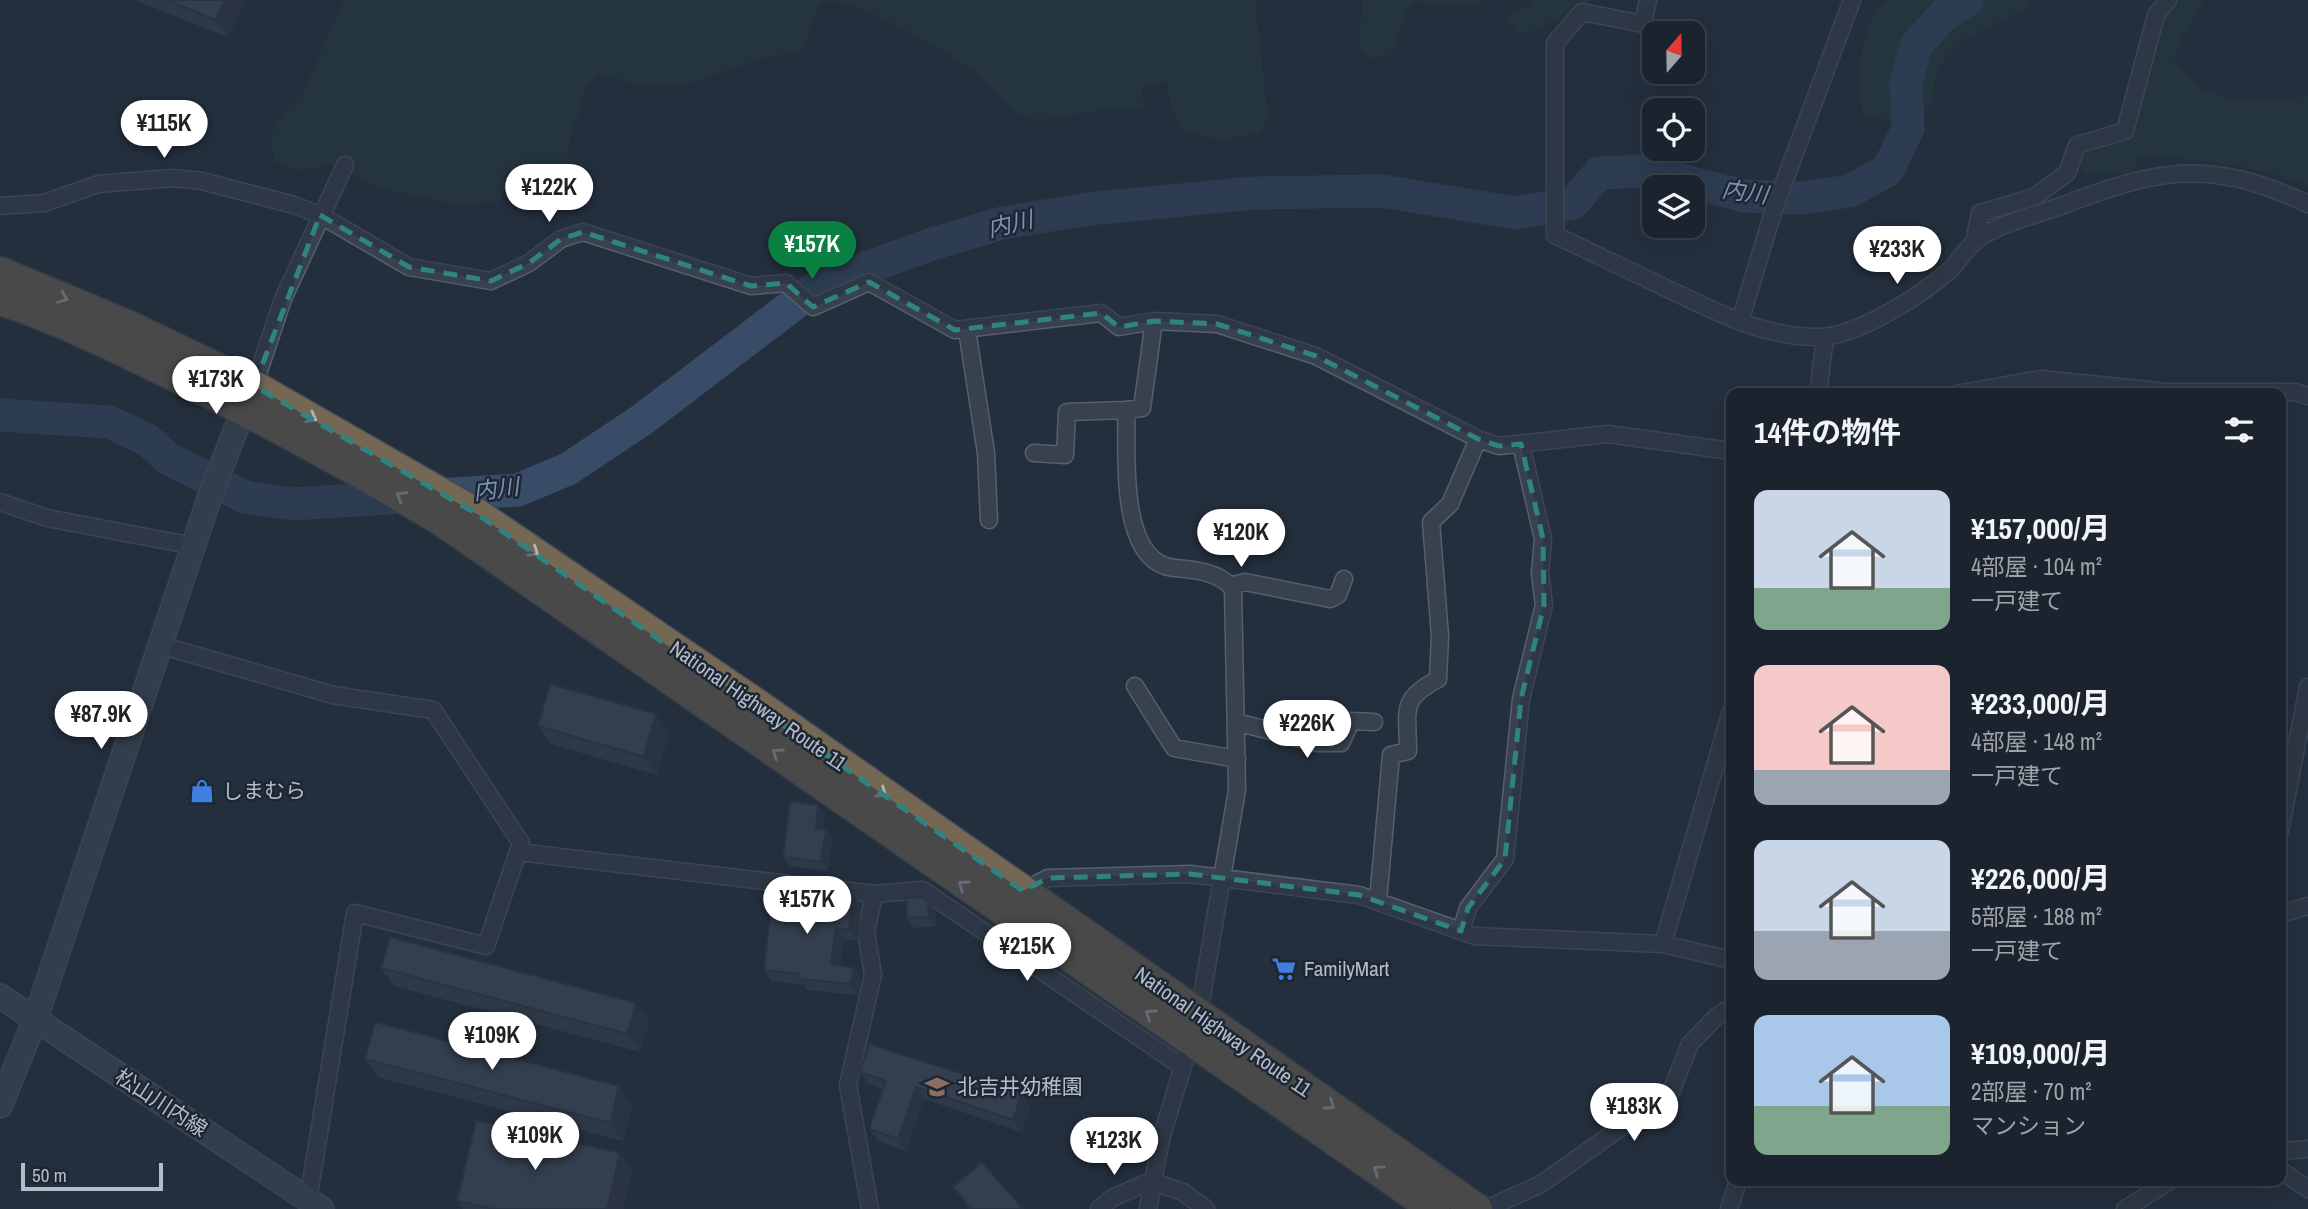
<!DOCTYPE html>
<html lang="ja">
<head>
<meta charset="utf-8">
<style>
	:root { --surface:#1b232e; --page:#242b36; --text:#f1f3f6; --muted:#a0a4aa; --line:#39404a; --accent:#0b8043 }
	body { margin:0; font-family:"Archivo Narrow","Noto Sans JP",sans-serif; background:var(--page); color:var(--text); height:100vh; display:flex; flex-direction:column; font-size:26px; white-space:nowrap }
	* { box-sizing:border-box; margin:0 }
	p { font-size:23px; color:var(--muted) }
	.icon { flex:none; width:38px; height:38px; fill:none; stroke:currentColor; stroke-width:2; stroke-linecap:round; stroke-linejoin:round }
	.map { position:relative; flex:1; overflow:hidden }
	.side { position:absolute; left:1726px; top:388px; width:560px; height:798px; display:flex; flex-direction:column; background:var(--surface); border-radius:14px; box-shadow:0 7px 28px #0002,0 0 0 2px var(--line) }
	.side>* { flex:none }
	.needle { width:46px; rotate:20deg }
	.tools { position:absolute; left:1642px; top:21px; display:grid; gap:14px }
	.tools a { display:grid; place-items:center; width:63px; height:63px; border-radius:14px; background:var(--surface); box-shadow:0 7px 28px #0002,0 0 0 2px var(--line); font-size:35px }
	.scale { position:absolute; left:21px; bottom:18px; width:142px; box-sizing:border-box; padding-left:7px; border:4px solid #b4bcc9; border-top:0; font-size:19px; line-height:24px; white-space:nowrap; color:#b4bcc9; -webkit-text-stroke:5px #1d2633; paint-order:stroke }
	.price { position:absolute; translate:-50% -60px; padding:0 16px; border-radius:24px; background:#fff; color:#222; font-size:23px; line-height:46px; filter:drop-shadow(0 2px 4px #0008) }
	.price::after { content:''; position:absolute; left:50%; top:42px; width:21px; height:16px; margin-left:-10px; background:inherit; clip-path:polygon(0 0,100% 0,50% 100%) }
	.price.current { background:var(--accent); color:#fff }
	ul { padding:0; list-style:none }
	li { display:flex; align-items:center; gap:21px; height:175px; padding:0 28px }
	li span { display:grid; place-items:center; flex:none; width:196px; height:140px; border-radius:14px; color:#555 }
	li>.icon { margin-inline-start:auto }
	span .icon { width:84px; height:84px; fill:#fffc; stroke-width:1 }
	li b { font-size:30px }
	h2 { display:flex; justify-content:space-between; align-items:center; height:84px; padding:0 28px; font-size:30px }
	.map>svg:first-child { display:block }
	.green { fill:#263c3f }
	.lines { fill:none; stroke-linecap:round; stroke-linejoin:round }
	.river { stroke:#394c67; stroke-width:33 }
	.street-casing { stroke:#565f6c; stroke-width:19 }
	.secondary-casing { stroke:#565f6c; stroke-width:26 }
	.highway-casing { stroke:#434c59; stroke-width:33 }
	.street { stroke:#38414e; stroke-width:16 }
	.secondary { stroke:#465061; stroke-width:23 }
	.highway { stroke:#746855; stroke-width:30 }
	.wall { fill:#3b4654 }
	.shaded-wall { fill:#303945 }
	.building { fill:#455162; stroke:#303945; stroke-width:2 }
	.oneway { stroke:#aeb4bd }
	.marked { fill:none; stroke:#308480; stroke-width:5; stroke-dasharray:14 9; stroke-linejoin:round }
	.labels { text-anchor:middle; stroke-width:5; stroke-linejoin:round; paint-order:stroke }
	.street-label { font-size:21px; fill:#b4bcc9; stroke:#1d2633 }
	.poi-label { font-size:21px; fill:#b4bcc9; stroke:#1d2633; text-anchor:start }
	.water-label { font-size:23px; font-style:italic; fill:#7c92b1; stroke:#1d2633 }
</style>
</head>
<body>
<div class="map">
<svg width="2308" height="1209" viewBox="0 0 2308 1209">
	<rect width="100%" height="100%" fill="#242f3e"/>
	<path class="green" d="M344,0H1255L1268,118L1260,132L1220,141L1184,130L1172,110L1166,81L1142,85L1144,109C1124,109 1104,110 1085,112C1064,115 1042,125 1022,115C1006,107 996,89 983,78C956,56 861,0 828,1C812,7 809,34 804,48C785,56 775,55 757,60C723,70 682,91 646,86C629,84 616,75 599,75L585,87L581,110L571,129L566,175L511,174L500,202L452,203L383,189L330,165L299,171L274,162L271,135L281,116L302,95Z
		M1363,0H1490L1453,7L1415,1L1406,8L1400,33L1389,55L1369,58L1358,44Z
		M1533,0H1592L1531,32H1516L1507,20L1512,12L1531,5Z
		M1888,0H2031L2029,7L1964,39L1938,67L1931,101L1900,121L1862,116C1860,76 1855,29 1888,0Z
		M2170,0H2204L2182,37L2174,61C2182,70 2190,82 2201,88C2226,104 2282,104 2308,95V186C2256,164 2196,159 2140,156L2133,172L2085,175L2076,165L2083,152L2130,135Z"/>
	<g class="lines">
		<path class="river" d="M0,415L109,422L146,439L169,459L245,497L292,504L518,490L568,469L643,419L819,285L932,244L1002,223L1088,209L1254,193L1382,191L1515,213L1573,203L1599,173L1644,171L1745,196L1802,198L1850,191L1888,170L1908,128L1906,83L1917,44L1945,14L1967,0"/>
		<g class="street-casing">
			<path id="street" d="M1648,0L1643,24L1582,12L1555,43V235C1593,253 1632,272 1670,290C1719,313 1765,338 1820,337C1858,336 1924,294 1951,269C1959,261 1966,249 1975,241C2000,223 2030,217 2058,207C2159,169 2206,157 2308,204
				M0,206L44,203L98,184L173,178L202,181L294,205L320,215L409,267L491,281L529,263L561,239L583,232L751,286L786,283L813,307L869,282L955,330L1101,313L1119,327L1154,321L1217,324L1316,356L1478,439L1499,446L1608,434L1731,451
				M1974,243L1980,213L2034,197L2067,173L2077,145L2125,131L2156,15L2168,0
				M1740,322L1774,209L1852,0
				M967,330L986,453L989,520
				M254,386L283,299L345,165
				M1818,394L1825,337
				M1956,394L2041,379L2167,392H2295L2308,396
				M1034,453L1065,455L1067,412L1126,410
				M0,502L47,518L194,546
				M1230,586L1245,582L1330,599L1338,595L1344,579
				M160,645L333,695L433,710L521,843L486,946L355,913L308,1200
				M1135,686L1174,748L1237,759
				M1236,722L1317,743H1341L1351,721L1374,722
				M2280,831L2308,687
				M518,852L874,894L923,890L1181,1066
				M1023,891L1048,878L1190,874L1359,895L1475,936L1663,944L1731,960
				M1378,901L1391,755L1408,751C1408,710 1399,700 1438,679L1440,636L1431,522L1450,504L1478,439
				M2280,914L2308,906
				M1461,931L1468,908L1505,859L1521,699L1544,605L1540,573L1543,539L1521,444
				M1663,944L1731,711
				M2280,1151L2308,1149
				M2280,1170L2308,1189
				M870,1209L848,1085L873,975L866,932L874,894
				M1099,1209L1112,1198L1151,1181L1183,1192L1206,1209
				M1148,1209L1161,1139L1199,1013L1237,790L1233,589C1220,572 1196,570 1174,568C1117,562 1128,452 1126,410L1142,408L1154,321
				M1486,1209L1541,1184L1671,1092L1690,1044L1716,1017L1731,1007
				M1729,1209L1738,1181
				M2125,1209L2170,1181"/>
		</g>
		<g class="secondary-casing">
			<path id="secondary" d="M0,996L322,1209
				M0,1106L35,1020L210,496L249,396"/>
		</g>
		<g class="highway-casing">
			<path id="highway" d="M0,272L129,326L254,386L477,514L755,703L1477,1209
				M0,300C51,316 100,340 148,363C250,411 348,464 445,523L1434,1209"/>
		</g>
		<use href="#street" class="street"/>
		<use href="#secondary" class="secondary"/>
		<use href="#highway" class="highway"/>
	</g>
	<path class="wall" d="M135,0H245L229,38Z
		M656,714L669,733L657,775L551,744L538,726Z
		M825,815L823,829H826L832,839L828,871L790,866L783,857Z
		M853,895L861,906L857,941L844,939L840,966L861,979L858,995L807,990L804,985L772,981L764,970L835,902Z
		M928,901L935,911L936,926L914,928L907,918Z
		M381,968L649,1021L640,1052L394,986Z
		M365,1059L632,1104L623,1141L378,1077Z
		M860,1072L1030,1105L1022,1132L924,1099L906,1151L878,1141L869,1129L883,1089L868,1084Z
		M620,1153L632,1170L623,1209H463L457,1201Z
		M953,1187L1023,1209H969Z"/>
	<path class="shaded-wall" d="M224,0H245L229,38L216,20Z
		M656,714L669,733L657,775L644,757Z
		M818,805L825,815L822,837L816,828Z
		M826,829L832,839L828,871L821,862Z
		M853,895L861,906L857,941L849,930Z
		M928,901L935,911L936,926L929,917Z
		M836,928L844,939L839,975L831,964Z
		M854,968L861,979L858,995L850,984Z
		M636,1003L649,1021L640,1052L627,1034Z
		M619,1086L632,1104L623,1141L610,1123Z
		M916,1087L924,1099L906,1151L898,1139Z
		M1022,1093L1030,1105L1022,1132L1013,1120Z
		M620,1153L632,1170L623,1209H607Z"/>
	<path class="building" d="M167,0H224L216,20Z
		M550,684L656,714L644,757L538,726Z
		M790,801L818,805L816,828L826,829L821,862L783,857Z
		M773,889L835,902L837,892L853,895L849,930L836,928L831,964L854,968L850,984L800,979V974L764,970Z
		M921,897L928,901L929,917L907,918L906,898Z
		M390,937L636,1003L627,1034L381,968Z
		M375,1022L619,1086L610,1123L365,1059Z
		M869,1044L1022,1093L1013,1120L916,1087L898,1139L869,1129L886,1081L860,1072Z
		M476,1120L620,1153L607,1209H494L457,1201Z
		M982,1162L1023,1209H972L953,1187Z"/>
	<defs><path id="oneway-chevron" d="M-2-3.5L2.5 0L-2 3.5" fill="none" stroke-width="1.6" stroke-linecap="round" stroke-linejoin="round" transform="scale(1.75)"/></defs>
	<g class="oneway">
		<use href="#oneway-chevron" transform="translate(63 298) rotate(23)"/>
		<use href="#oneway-chevron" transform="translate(312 418) rotate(29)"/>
		<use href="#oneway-chevron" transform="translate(401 496) rotate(-149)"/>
		<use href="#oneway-chevron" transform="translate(534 552) rotate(34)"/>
		<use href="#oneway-chevron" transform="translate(777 753) rotate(-145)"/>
		<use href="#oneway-chevron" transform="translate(882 793) rotate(35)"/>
		<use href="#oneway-chevron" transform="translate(963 885) rotate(-145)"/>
		<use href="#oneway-chevron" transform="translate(1150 1014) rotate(-145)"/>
		<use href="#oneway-chevron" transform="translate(1330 1105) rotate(35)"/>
		<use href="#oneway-chevron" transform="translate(1378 1170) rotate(-146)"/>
	</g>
	<path d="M0 0H2308V1209H0ZM320,215L409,267L491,281L529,263L561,239L583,232L751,286L786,283L813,307L869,282L955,330L1101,313L1119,327L1154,321L1217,324L1316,356L1478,439L1499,446L1521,444L1543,539L1544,605L1521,699L1505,859L1468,908L1461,931L1359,895L1190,874L1048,878L1023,891L477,514L254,386Z" fill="#242f3e" fill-opacity=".55" fill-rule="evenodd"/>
	<path class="marked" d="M320,215L409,267L491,281L529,263L561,239L583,232L751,286L786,283L813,307L869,282L955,330L1101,313L1119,327L1154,321L1217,324L1316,356L1478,439L1499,446L1521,444L1543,539L1544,605L1521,699L1505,859L1468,908L1461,931L1359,895L1190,874L1048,878L1023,891L477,514L254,386Z"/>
	<defs>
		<g id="shop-bare" transform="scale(1.89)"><path d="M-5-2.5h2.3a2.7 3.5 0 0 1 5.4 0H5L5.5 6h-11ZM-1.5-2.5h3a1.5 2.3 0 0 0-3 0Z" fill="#3f7fe0" stroke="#1d2633" stroke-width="2.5" paint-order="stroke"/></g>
		<g id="supermarket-bare" transform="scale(1.89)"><path d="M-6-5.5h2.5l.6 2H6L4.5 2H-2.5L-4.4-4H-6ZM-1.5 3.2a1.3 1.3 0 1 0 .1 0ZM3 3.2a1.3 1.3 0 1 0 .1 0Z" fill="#3f7fe0" stroke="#1d2633" stroke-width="2.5" paint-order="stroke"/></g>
		<g id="school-bare" transform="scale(1.89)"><path d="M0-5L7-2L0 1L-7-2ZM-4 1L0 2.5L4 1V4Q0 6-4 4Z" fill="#8d6e63" stroke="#1d2633" stroke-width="2.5" paint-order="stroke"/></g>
	</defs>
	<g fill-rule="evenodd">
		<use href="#shop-bare" x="202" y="791"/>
		<use href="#supermarket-bare" x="1284" y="969"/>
		<use href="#school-bare" x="937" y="1087"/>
	</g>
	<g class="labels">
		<g class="street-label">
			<text transform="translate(758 706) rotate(35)" y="7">National Highway Route 11</text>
			<text transform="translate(1223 1032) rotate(35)" y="7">National Highway Route 11</text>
			<text transform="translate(161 1103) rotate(33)" y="7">松山川内線</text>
		</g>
		<g class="poi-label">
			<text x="222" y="798">しまむら</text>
			<text x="1304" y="976">FamilyMart</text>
			<text x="957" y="1094">北吉井幼稚園</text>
		</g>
		<g class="water-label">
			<text transform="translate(1745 192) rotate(8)" y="8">内川</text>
			<text transform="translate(1010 224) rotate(-13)" y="8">内川</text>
			<text transform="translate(496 489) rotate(-7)" y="8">内川</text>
		</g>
	</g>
</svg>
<div class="tools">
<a><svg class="needle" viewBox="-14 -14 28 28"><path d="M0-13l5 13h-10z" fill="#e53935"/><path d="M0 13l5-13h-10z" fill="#a0a4aa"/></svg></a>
<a><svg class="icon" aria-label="locate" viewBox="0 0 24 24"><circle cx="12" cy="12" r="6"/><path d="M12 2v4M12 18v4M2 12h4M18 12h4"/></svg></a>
<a><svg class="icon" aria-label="layers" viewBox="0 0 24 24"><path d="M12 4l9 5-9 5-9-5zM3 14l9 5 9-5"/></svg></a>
</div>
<div class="scale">50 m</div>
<b class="price" style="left:164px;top:160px">¥115K</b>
<b class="price" style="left:549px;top:224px">¥122K</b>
<b class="price current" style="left:812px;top:281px">¥157K</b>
<b class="price" style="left:1897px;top:286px">¥233K</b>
<b class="price" style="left:216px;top:416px">¥173K</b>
<b class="price" style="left:1241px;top:569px">¥120K</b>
<b class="price" style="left:101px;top:751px">¥87.9K</b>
<b class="price" style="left:1307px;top:760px">¥226K</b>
<b class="price" style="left:807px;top:936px">¥157K</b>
<b class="price" style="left:1027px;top:983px">¥215K</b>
<b class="price" style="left:492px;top:1072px">¥109K</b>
<b class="price" style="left:1634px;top:1143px">¥183K</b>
<b class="price" style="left:535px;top:1172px">¥109K</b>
<b class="price" style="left:1114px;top:1177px">¥123K</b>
<section class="side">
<h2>14件の物件<svg class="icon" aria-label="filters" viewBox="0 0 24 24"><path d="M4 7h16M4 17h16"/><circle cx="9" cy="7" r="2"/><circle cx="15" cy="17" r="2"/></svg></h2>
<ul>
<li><span style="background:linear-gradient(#c9d6e8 70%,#7fa58c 0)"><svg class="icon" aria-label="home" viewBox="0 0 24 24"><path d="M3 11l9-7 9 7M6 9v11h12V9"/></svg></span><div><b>¥157,000/月</b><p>4部屋 · 104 m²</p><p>一戸建て</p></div></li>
<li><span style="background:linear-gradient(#f6c9c9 75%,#9aa5b1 0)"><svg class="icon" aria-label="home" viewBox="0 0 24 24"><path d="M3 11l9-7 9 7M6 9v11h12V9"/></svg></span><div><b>¥233,000/月</b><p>4部屋 · 148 m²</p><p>一戸建て</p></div></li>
<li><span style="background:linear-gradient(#c9d6e8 65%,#9aa5b1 0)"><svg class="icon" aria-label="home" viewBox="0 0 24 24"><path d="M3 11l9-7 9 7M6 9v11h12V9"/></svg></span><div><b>¥226,000/月</b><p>5部屋 · 188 m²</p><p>一戸建て</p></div></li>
<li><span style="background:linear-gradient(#a9c7e8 65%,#7fa58c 0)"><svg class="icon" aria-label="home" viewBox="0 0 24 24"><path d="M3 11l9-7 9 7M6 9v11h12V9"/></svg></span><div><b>¥109,000/月</b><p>2部屋 · 70 m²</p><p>マンション</p></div></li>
</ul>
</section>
</div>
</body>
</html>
